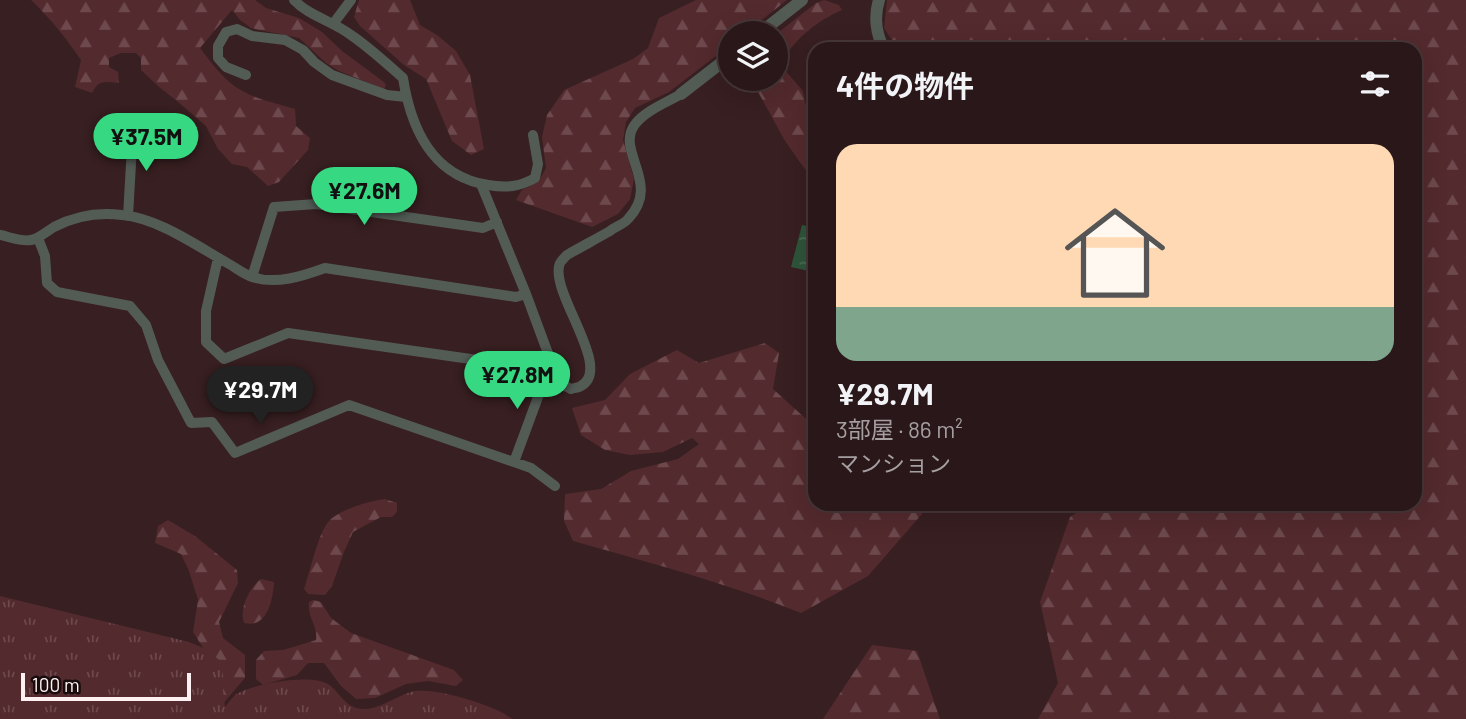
<!DOCTYPE html>
<html lang="ja">
<head>
<meta charset="utf-8">
<style>
	:root { --surface:#2a1719; --page:#362426; --text:#f1f3f6; --muted:#a59fa2; --line:#463638; --accent:#36d881 }
	body { margin:0; font-family:Barlow,"Noto Sans JP",sans-serif; background:var(--page); color:var(--text); height:100vh; display:flex; flex-direction:column; font-size:26px; white-space:nowrap }
	* { box-sizing:border-box; margin:0 }
	p { font-size:23px; color:var(--muted) }
	.icon { flex:none; width:38px; height:38px; fill:none; stroke:currentColor; stroke-width:2; stroke-linecap:round; stroke-linejoin:round }
	.map { position:relative; flex:1; overflow:hidden }
	.drawer { position:absolute; left:808px; top:42px; width:614px; height:469px; display:flex; flex-direction:column; background:var(--surface); border-radius:21px; box-shadow:0 7px 28px #0002,0 0 0 2px var(--line) }
	.drawer>* { flex:none }
	.fabs { position:absolute; left:718px; top:21px; display:grid; gap:14px }
	.fabs a { display:grid; place-items:center; width:70px; height:70px; border-radius:50%; background:var(--surface); box-shadow:0 7px 28px #0002,0 0 0 2px var(--line); font-size:35px }
	.scale { position:absolute; left:21px; bottom:18px; width:170px; box-sizing:border-box; padding-left:7px; border:4px solid #fff0f1; border-top:0; font-size:19px; line-height:24px; white-space:nowrap; color:#fff0f1; -webkit-text-stroke:5px #180c0d; paint-order:stroke }
	.price { position:absolute; translate:-50% -60px; padding:0 16px; border-radius:24px; background:var(--accent); color:#111; font-size:23px; line-height:46px; filter:drop-shadow(0 2px 4px #0008) }
	.price::after { content:''; position:absolute; left:50%; top:42px; width:21px; height:16px; margin-left:-10px; background:inherit; clip-path:polygon(0 0,100% 0,50% 100%) }
	.price.on { background:#222; color:#fff }
	ul { padding:0; list-style:none }
	li { display:grid; align-content:center; gap:14px; height:371px; padding:0 28px }
	li span { display:grid; place-items:center; height:217px; border-radius:21px; color:#555 }
	li>.icon { margin-inline-start:auto }
	span .icon { width:126px; height:126px; fill:#fffc; stroke-width:1 }
	li b { font-size:30px }
	h2 { display:flex; justify-content:space-between; align-items:center; height:84px; padding:0 28px; font-size:30px }
	.map>svg:first-child { display:block }
	.forest { fill:url(#forest-firs) }
	.park { fill:url(#park-tufts) }
	.water { fill:url(#water-ripples) }
	.lines { fill:none; stroke-linecap:round; stroke-linejoin:round }
	.minor { stroke:#525c55; stroke-width:10 }
	.tertiary { stroke:#525c55; stroke-width:12 }
</style>
</head>
<body>
<div class="map">
<svg width="1466" height="719" viewBox="0 0 1466 719">
	<defs>
		<pattern id="forest-firs" width="22" height="20" patternUnits="userSpaceOnUse" patternTransform="scale(1.75)"><rect width="22" height="20" fill="#532a2e"/><path d="M5 1l3.5 6h-7zM16 11l3.5 6h-7z" fill="#6d494d"/></pattern>
		<pattern id="park-tufts" width="24" height="20" patternUnits="userSpaceOnUse" patternTransform="scale(1.75)"><rect width="24" height="20" fill="#532a2e"/><path d="M3 7l-1-3M5 7V3M7 7l1-3M15 17l-1-3M17 17v-4M19 17l1-3" fill="none" stroke="#6d494d"/></pattern>
		<pattern id="water-ripples" width="26" height="14" patternUnits="userSpaceOnUse" patternTransform="scale(1.75)"><rect width="26" height="14" fill="#2d543a"/><path d="M2 4q2-2 4 0t4 0M15 11q2-2 4 0t4 0" fill="none" stroke="#4c6d57"/></pattern>
	</defs>
	<rect width="100%" height="100%" fill="#381f21"/>
	<path class="forest" d="M31,0H255L266,8L299,18L322,32L342,51L384,82L386,85L384,89L339,71L326,63L299,38L251,28L240,20L232,10L200,48C210,61 220,75 233,85C250,98 275,103 295,109L296,126L310,138L308,150L279,182L268,186L247,167L232,164L218,149L206,126L177,101L159,87L141,70V58L136,53H121L109,58V67L118,72L119,83C105,82 99,79 92,93L75,87L81,60C66,38 50,18 31,0Z
		M359,0H410L420,25L437,35L456,51L470,75L484,149L471,155L452,141L426,79L404,65L360,26L354,17Z
		M696,0H787L745,33H730V45L669,92L635,108L626,122L623,140L634,179L630,199L618,214L592,227L516,200L522,190L539,181L546,168L542,137L547,115L564,90L633,59L648,48L659,18Z
		M824,0L839,5L842,10C815,22 801,35 783,58L784,69L803,91L805,103L815,115V183L785,141L751,79H775V35L816,3Z
		M887,0H1466V719H1038L1058,683L1040,602L1070,517L1090,504H1416V49H898L884,28Z
		M765,343L779,353L773,389L815,427L816,504H923L922,514L868,576L801,613C727,583 650,563 573,541L564,521L565,494L601,489L631,471L678,459L699,444L692,438L663,452L630,455L605,450L581,435L572,408L605,400L630,374L677,350L699,363Z
		M385,499L397,503V512L392,517H381L353,532L344,552L332,586L325,595L308,594L304,589C310,572 318,533 329,521C341,509 369,501 385,499Z
		M168,520L195,536L237,570L238,583L219,622L223,638L245,655V678L221,706L214,665L193,632L198,600L189,571L181,554L155,543L158,526Z
		M261,579L274,582C273,600 267,629 244,623C239,609 249,588 261,579Z
		M313,600L321,602L331,618L351,633L454,670L463,680L456,686L428,681L406,684L375,698L356,699L341,686L324,663H308L297,675L263,685L256,679V660L264,651L283,650L316,640C318,625 307,618 309,602Z
		M872,645L917,651L940,719H823Z"/>
	<path class="park" d="M0,596L189,642L206,649L223,663V690L225,707C228,703 231,699 235,695C252,684 310,673 328,684C338,690 343,704 356,708C375,713 394,697 411,692C430,686 481,702 499,711C504,713 508,717 513,719H0Z"/>
	<path class="water" d="M802,225L815,228V244L809,271L791,267Z"/>
	<g class="lines">
		<path class="minor" d="M294,0C309,16 333,21 351,35C370,48 386,63 403,78C411,129 432,176 488,185C506,188 519,187 535,178L538,164L533,135
			M333,24L351,0
			M246,75L226,67L218,58V46L226,32L237,29L252,36L285,40L303,50L314,62L332,75L387,95L406,97
			M481,184L526,294L559,383L571,389C574,388 578,388 581,386C614,368 548,291 560,263C560,262 566,256 567,255C581,247 596,239 610,231C615,227 624,224 628,219C663,183 613,150 636,123C647,110 666,103 681,94
			M128,216L133,129L145,119
			M0,235C10,237 22,242 31,240C40,238 47,231 54,227C75,216 99,212 122,215C158,218 197,246 229,264C236,268 244,274 252,277C276,285 303,276 325,268L516,297L526,294
			M38,238L45,256L47,283L57,292L130,306L146,325L158,360L191,423L212,422L235,453L349,405L531,468L555,486
			M218,258L206,311V342L224,359L288,333L548,370L554,367
			M252,277L274,207L316,204L483,228L497,222
			M514,462L548,370"/>
		<path class="tertiary" d="M879,0C874,16 876,34 884,49
			M760,33L802,0
			M681,94L730,56"/>
	</g>
</svg>
<div class="fabs">
<a><svg class="icon" aria-label="layers" viewBox="0 0 24 24"><path d="M12 4l9 5-9 5-9-5zM3 14l9 5 9-5"/></svg></a>
</div>
<div class="scale">100 m</div>
<b class="price" style="left:146px;top:173px">¥37.5M</b>
<b class="price" style="left:364px;top:227px">¥27.6M</b>
<b class="price" style="left:517px;top:411px">¥27.8M</b>
<b class="price on" style="left:260px;top:426px">¥29.7M</b>
<section class="drawer">
<h2>4件の物件<svg class="icon" aria-label="filters" viewBox="0 0 24 24"><path d="M4 7h16M4 17h16"/><circle cx="9" cy="7" r="2"/><circle cx="15" cy="17" r="2"/></svg></h2>
<ul>
<li><span style="background:linear-gradient(#ffd9b3 75%,#7fa58c 0)"><svg class="icon" aria-label="home" viewBox="0 0 24 24"><path d="M3 11l9-7 9 7M6 9v11h12V9"/></svg></span><div><b>¥29.7M</b><p>3部屋 · 86 m²</p><p>マンション</p></div></li>
</ul>
</section>
</div>
</body>
</html>
